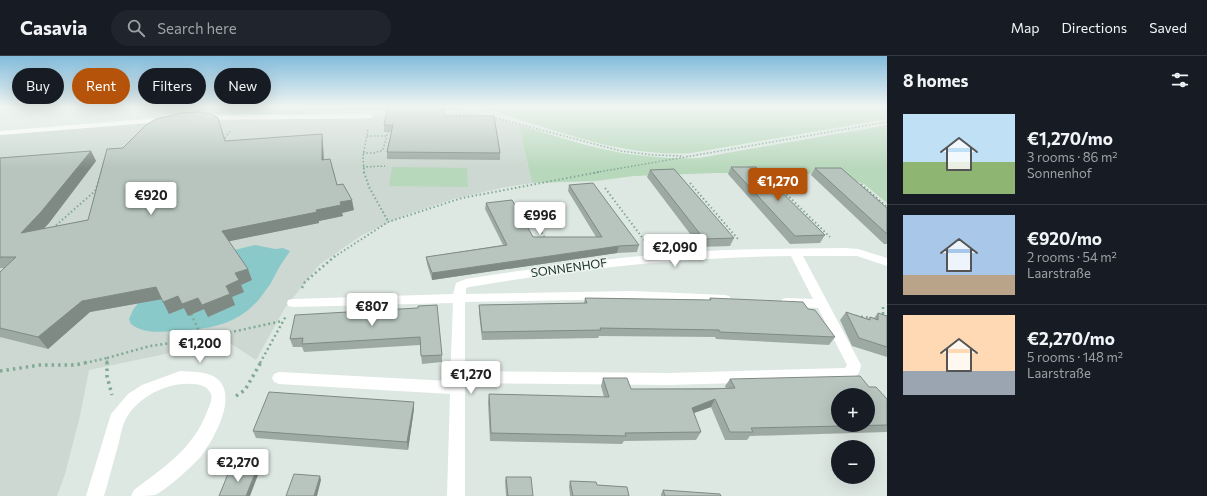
<!DOCTYPE html>
<html lang="en">
<head>
<meta charset="utf-8">
<style>
	:root { --surface:#171b24; --page:#20242c; --text:#f1f3f6; --muted:#9ea1a6; --line:#363941; --accent:#b45309 }
	body { margin:0; font-family:Commissioner,sans-serif; background:var(--page); color:var(--text); height:100vh; display:flex; flex-direction:column; font-size:15px; white-space:nowrap }
	* { box-sizing:border-box; margin:0 }
	p { font-size:13px; color:var(--muted) }
	.icon { flex:none; width:22px; height:22px; fill:none; stroke:currentColor; stroke-width:2; stroke-linecap:round; stroke-linejoin:round }
	.map { position:relative; flex:1; overflow:hidden }
	.drawer { display:flex; flex-direction:column; background:var(--surface); width:320px }
	.drawer>* { flex:none }
	.banner { position:absolute; left:12px; top:12px; width:380px; height:36px; display:flex; gap:8px }
	.controls { position:absolute; left:831px; top:332px; display:grid; gap:8px }
	.controls a { display:grid; place-items:center; width:44px; height:44px; border-radius:50%; background:var(--surface); box-shadow:0 4px 16px #0002; font-size:20px }
	.price { position:absolute; translate:-50% -34px; padding:0 9px; border-radius:4px; background:#fff; color:#222; font-size:13px; line-height:26px; filter:drop-shadow(0 1px 2px #0008) }
	.price::after { content:''; position:absolute; left:50%; top:24px; width:12px; height:9px; margin-left:-6px; background:inherit; clip-path:polygon(0 0,100% 0,50% 100%) }
	.price.active { background:var(--accent); color:#fff }
	ul { padding:0; list-style:none }
	li { display:flex; align-items:center; gap:12px; height:100px; padding:0 16px }
	li+li { border-top:1px solid var(--line) }
	li span { display:grid; place-items:center; flex:none; width:112px; height:80px; border-radius:0px; color:#555 }
	li>.icon { margin-inline-start:auto }
	span .icon { width:48px; height:48px; fill:#fffc; stroke-width:1 }
	li b { font-size:17px }
	h2 { display:flex; justify-content:space-between; align-items:center; height:48px; padding:0 16px; font-size:17px }
	.chip { padding:0 14px; border-radius:18px; background:var(--surface); box-shadow:0 4px 16px #0002; font-size:14px; line-height:36px }
	.chip.active { background:var(--accent); color:#fff }
	header { display:flex; align-items:center; gap:24px; box-sizing:border-box; height:56px; padding:0 20px; background:var(--surface); border-bottom:1px solid var(--line) }
	header strong { font-size:19px }
	nav { display:flex; gap:22px; margin-inline-start:auto; font-size:14px }
	.search { width:280px; height:36px; background:var(--page); display:flex; align-items:center; gap:10px; box-sizing:border-box; padding:0 14px; border-radius:22px; color:var(--muted); font-size:15px }
	main { display:flex; flex:1; min-height:0 }
	.map>svg:first-child { display:block }
	.built { fill:#ccd8d1 }
	.green { fill:#b8d8bc }
	.water { fill:#8ac9c9 }
	.lines { fill:none; stroke-linecap:round; stroke-linejoin:round }
	.path-far3 { stroke:#81a996; stroke-width:1.5; stroke-dasharray:1.5 2; stroke-linecap:butt }
	.path-far2 { stroke:#81a996; stroke-width:2; stroke-dasharray:1.5 2.5; stroke-linecap:butt }
	.path-far1 { stroke:#81a996; stroke-width:2.5; stroke-dasharray:2 3; stroke-linecap:butt }
	.path { stroke:#81a996; stroke-width:3.5; stroke-dasharray:2.5 4; stroke-linecap:butt }
	.minor { fill:#fff; fill-rule:evenodd }
	.wall { fill:#9da9a3 }
	.shaded-wall { fill:#808a85 }
	.building { fill:#b7c5be; stroke:#808a85; fill-rule:evenodd }
	.labels { text-anchor:middle; stroke-width:3; stroke-linejoin:round; paint-order:stroke }
	.street-label { font-size:12px; fill:#21362d; stroke:#eef5f0 }
</style>
</head>
<body>
<header>
<strong>Casavia</strong>
<div class="search"><svg class="icon" aria-label="search" viewBox="0 0 24 24"><circle cx="10" cy="10" r="6"/><path d="M15 15l6 6"/></svg>Search here</div>
<nav><a>Map</a><a>Directions</a><a>Saved</a></nav>
</header>
<main>
<div class="map">
<svg width="887" height="440" viewBox="0 0 887 440">
	<rect width="100%" height="100%" fill="#dee8e2"/>
	<path class="built" d="M372,60H472L497,63L519,69L532,127L501,132L454,143L408,158L362,179L319,209L285,252L256,304L227,285L89,314L80,360L65,418L57,440H0V79L156,66L233,63H366Z"/>
	<path class="green" d="M170,50H459L462,54L306,55L304,58H162Z
		M479,50H887V63L691,97C618,101 548,72 479,50Z
		M519,69C553,79 587,91 622,97C648,101 673,103 699,102L887,69V147L864,128L839,118L716,117L634,120L596,125L532,127Z
		M392,111L467,112L468,131L389,130Z"/>
	<path class="water" d="M255,189L275,193L283,192L290,195C287,200 283,205 280,210C275,218 272,227 266,234C243,268 214,273 176,275C160,276 144,278 131,268L129,263L133,254L139,246L226,196Z"/>
	<g class="lines">
		<path class="path-far3" d="M442,58H471L487,60
			M492,61L621,95L653,99L682,100
			M367,80H386
			M223,85L230,75
			M363,97H374L383,94L388,76
			M363,111L385,110
			M101,117L102,115
			M364,117L363,100L368,73
			M593,117L887,66"/>
		<path class="path-far2" d="M364,116L369,131L388,165
			M690,127L738,183
			M775,127L830,181
			M861,128L887,151
			M605,132L647,188
			M525,149L545,182
			M53,172L95,135L102,116
			M334,201L388,166L462,142L599,116"/>
		<path class="path-far1" d="M302,232L305,226L335,200
			M883,251V262
			M191,258L200,277V283
			M856,260L871,262
			M107,302L150,290L200,283L282,265
			M85,307L107,302V307
			M260,307L286,260"/>
		<path class="path" d="M107,306V320L112,339
			M0,315L40,309H75L89,306
			M236,340L245,334L261,306"/>
		<path class="minor" d="M369,58L373,60L372,62L201,64L197,62L201,60Z
			M170,61L174,63L173,65L0,79V75Z
			M845,192L858,193L887,202V210L857,200H803L861,309C860,317 857,321 849,324L670,329L465,327V440H447L450,338L279,328L274,326L272,322L274,318L279,316L450,325L453,247L293,251L288,250L287,247L288,244L293,243L453,238L456,227L466,223C536,212 607,202 678,197C733,192 789,193 845,192ZM791,200L813,243L787,242L782,243L781,246L782,249L787,250L818,252L847,309L845,312L670,317L465,315V246L632,243L725,247L729,246L731,243L729,240L725,239L632,235L466,238V232L469,231C576,213 683,201 791,200Z
			M180,315C191,316 203,315 213,320C241,335 215,381 202,399C195,408 165,435 155,439C149,440 138,440 131,440L134,434C164,411 193,393 207,356C209,350 214,342 210,336C206,329 198,328 191,328C166,326 134,343 124,367C121,374 120,383 118,390C113,407 109,423 104,440H86L111,358L128,338L142,329Z"/>
	</g>
	<path class="wall" d="M444,60L500,97V104L387,103V96L391,76H384V69Z
		M322,78L323,88L324,103L337,129L354,154L342,157L343,160L319,165V167L229,185L252,224L241,229L244,236L232,241L235,249L208,261L204,253L188,260L184,252L169,258L162,243L90,256L48,293L0,281V216L4,212H0V102L91,95L96,105L49,167L43,173L88,164L225,85Z
		M731,111L825,179L820,187L790,188L728,118Z
		M815,112L887,152V188H884L811,119Z
		M650,114L734,182L730,190L700,191L647,121Z
		M569,129L639,189L637,196L617,197L432,224L427,208L426,201L503,189L485,153L486,147L533,181H596L568,135Z
		M585,242L709,244L710,242L808,253L835,281L829,289L716,283L715,281L599,280L598,282L482,284L479,257V249L584,247Z
		M418,252L442,299V306L422,308L420,289L304,296L302,291H293L290,283Z
		M846,256L868,263L870,261L874,262L878,257L887,260V301L852,290L840,264Z
		M603,322L631,333L726,332L725,330L730,323L869,331L887,343V376L750,380L747,384H725L711,351L694,357L701,376L696,384L624,385L622,388L490,385L488,346L489,338L604,341L601,330Z
		M414,353L408,394L256,382L253,375Z
		M506,421L533,440H506L505,425Z
		M570,425L597,429L629,440H570L569,430Z
		M663,434L721,440H661V438Z"/>
	<path class="shaded-wall" d="M322,78L323,88L324,114L322,104Z
		M91,95L96,105L49,167L29,189L21,177Z
		M352,144L354,154L342,157L343,160L319,165V167L226,186L222,175L316,154L340,146Z
		M619,190L617,197L432,224V217Z
		M248,213L252,224L241,229L244,236L232,241L235,249L208,261L202,249L226,230L235,217Z
		M156,231L163,243L90,256L48,293L38,281L82,245Z
		M178,240L184,252L169,258L163,246Z
		M198,242L204,253L188,260L182,248Z
		M715,343L711,351L688,359L692,352Z
		M414,346V353L408,394L407,386Z
		M256,415L258,419L250,440H246Z
		M320,420L321,424L317,440H314Z"/>
	<path class="building" d="M388,50H444V60H494L500,97L387,96L393,69H384Z
		M199,56L211,58L218,62L225,85L322,78V104L330,103L337,129L343,128L352,144L340,146L341,149L316,154L317,156L222,175L248,213L235,217L239,224L226,230L230,238L202,249L198,242L182,248L178,240L163,246L156,231L82,245L38,281L0,272V216L16,201H0V102L91,95L41,156L21,177L88,164L107,93L123,92L146,69L156,63L182,57Z
		M731,111H756L825,179L795,180Z
		M815,112H841L887,152V178Z
		M674,113L734,182L704,183L650,114Z
		M593,127L639,189L619,190L432,217L426,201L507,189L486,147L512,144L533,181H602L569,129Z
		M585,242L711,244L710,242L803,246L808,253L815,254L835,281L720,276L719,274L600,272L601,274L482,276L479,249L587,247Z
		M437,249L442,299L421,300L420,281L302,288L303,282L290,283L295,259L418,252V250Z
		M846,256L870,264V261L878,264V257L887,260V291L859,282Z
		M860,320L869,331H876L887,343V369L751,372L753,376H730L715,343L692,352L701,376L625,377L626,380L491,377L489,338L609,341L603,322H627L631,333H711L735,332L730,323ZM838,339H868V369H838Z
		M269,336L414,346L407,386L253,375Z
		M230,413L256,415L246,440H219Z
		M294,418L320,420L314,440H286Z
		M506,421H531L533,440H508Z
		M570,425L596,426L597,429L627,431L629,440H573Z
		M663,434L720,438L721,440H665Z"/>
	<linearGradient id="sky" x2="0" y2="1"><stop stop-color="#82bcdc"/><stop offset="0.45" stop-color="#f0f5f2"/><stop offset="1" stop-color="#f0f5f2" stop-opacity="0"/></linearGradient>
	<rect width="887" height="112" fill="url(#sky)"/>
	<g class="labels">
		<g class="street-label">
			<text transform="translate(569 212) rotate(-8)" y="4">SONNENHOF</text>
		</g>
	</g>
</svg>
<div class="controls">
<a>+</a>
<a>−</a>
</div>
<b class="price active" style="left:778px;top:146px">€1,270</b>
<b class="price" style="left:151px;top:160px">€920</b>
<b class="price" style="left:540px;top:180px">€996</b>
<b class="price" style="left:675px;top:212px">€2,090</b>
<b class="price" style="left:372px;top:271px">€807</b>
<b class="price" style="left:200px;top:308px">€1,200</b>
<b class="price" style="left:471px;top:339px">€1,270</b>
<b class="price" style="left:238px;top:427px">€2,270</b>
<div class="banner">
<a class="chip">Buy</a>
<a class="chip active">Rent</a>
<a class="chip">Filters</a>
<a class="chip">New</a>
</div>
</div>
<section class="drawer">
<h2>8 homes<svg class="icon" aria-label="filters" viewBox="0 0 24 24"><path d="M4 7h16M4 17h16"/><circle cx="9" cy="7" r="2"/><circle cx="15" cy="17" r="2"/></svg></h2>
<ul>
<li><span style="background:linear-gradient(#bfe0f5 60%,#8fb573 0)"><svg class="icon" aria-label="home" viewBox="0 0 24 24"><path d="M3 11l9-7 9 7M6 9v11h12V9"/></svg></span><div><b>€1,270/mo</b><p>3 rooms · 86 m²</p><p>Sonnenhof</p></div></li>
<li><span style="background:linear-gradient(#a9c7e8 75%,#b9a48a 0)"><svg class="icon" aria-label="home" viewBox="0 0 24 24"><path d="M3 11l9-7 9 7M6 9v11h12V9"/></svg></span><div><b>€920/mo</b><p>2 rooms · 54 m²</p><p>Laarstraße</p></div></li>
<li><span style="background:linear-gradient(#ffd9b3 70%,#9aa5b1 0)"><svg class="icon" aria-label="home" viewBox="0 0 24 24"><path d="M3 11l9-7 9 7M6 9v11h12V9"/></svg></span><div><b>€2,270/mo</b><p>5 rooms · 148 m²</p><p>Laarstraße</p></div></li>
</ul>
</section>
</main>
</body>
</html>
